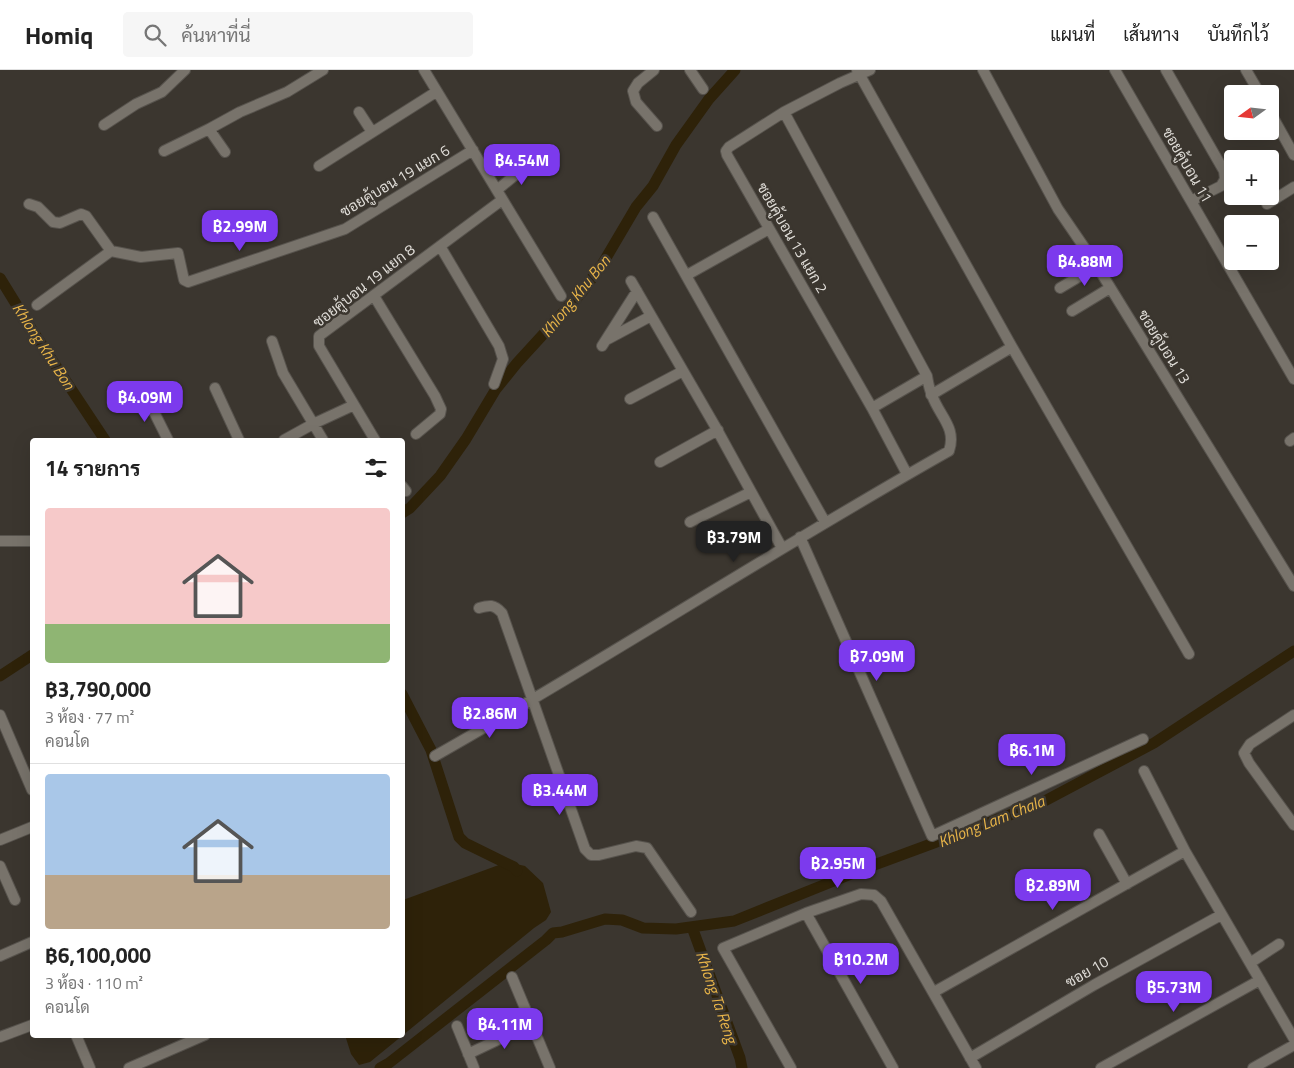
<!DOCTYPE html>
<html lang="th">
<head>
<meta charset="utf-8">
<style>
	:root { --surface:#fff; --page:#f6f6f6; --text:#222; --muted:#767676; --line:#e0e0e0; --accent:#7c3aed }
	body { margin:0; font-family:"Titillium Web",Sarabun,sans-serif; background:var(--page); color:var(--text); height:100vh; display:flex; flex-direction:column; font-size:19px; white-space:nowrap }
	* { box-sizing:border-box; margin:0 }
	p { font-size:16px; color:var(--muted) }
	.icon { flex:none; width:28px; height:28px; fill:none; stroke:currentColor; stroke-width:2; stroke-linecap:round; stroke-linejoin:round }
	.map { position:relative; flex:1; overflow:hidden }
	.drawer { position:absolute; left:30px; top:368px; width:375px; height:600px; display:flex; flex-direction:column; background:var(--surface); border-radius:5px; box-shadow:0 5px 20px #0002 }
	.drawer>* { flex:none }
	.needle { width:32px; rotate:255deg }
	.buttons { position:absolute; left:1224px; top:15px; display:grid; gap:10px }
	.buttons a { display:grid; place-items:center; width:55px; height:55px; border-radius:5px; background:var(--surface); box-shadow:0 5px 20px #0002; font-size:25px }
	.price { position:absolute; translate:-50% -42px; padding:0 11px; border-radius:10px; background:var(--accent); color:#fff; font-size:16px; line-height:32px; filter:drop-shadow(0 1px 2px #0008) }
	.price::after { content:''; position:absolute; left:50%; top:30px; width:15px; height:11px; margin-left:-8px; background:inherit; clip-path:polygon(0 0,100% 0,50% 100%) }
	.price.current { background:#222; color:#fff }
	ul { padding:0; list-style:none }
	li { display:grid; align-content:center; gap:10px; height:265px; padding:0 15px }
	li+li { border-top:1px solid var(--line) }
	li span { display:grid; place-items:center; height:155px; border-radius:5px; color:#555 }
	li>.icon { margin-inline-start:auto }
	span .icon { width:90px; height:90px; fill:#fffc; stroke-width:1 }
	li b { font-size:21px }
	h2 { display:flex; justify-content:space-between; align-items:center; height:60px; padding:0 15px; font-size:21px }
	header { display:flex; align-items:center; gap:30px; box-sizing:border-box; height:70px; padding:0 25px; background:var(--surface); border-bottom:1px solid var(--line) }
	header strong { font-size:24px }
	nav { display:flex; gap:28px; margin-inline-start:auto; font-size:18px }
	.search { width:350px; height:45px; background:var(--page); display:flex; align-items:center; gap:12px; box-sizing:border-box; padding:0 18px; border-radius:5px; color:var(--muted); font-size:19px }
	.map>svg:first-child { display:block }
	.water { fill:#2e2209 }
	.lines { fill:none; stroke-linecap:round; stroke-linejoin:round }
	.canal { stroke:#2e2209; stroke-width:11 }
	.minor-casing { stroke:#57534d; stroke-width:12 }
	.minor { stroke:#78736b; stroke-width:10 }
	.labels { text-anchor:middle; stroke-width:5; stroke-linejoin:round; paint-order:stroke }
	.street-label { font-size:15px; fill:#dfdcd7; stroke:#3b362f }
	.water-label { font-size:16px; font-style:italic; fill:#e9b549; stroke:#3b362f }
</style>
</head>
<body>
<header>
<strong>Homiq</strong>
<div class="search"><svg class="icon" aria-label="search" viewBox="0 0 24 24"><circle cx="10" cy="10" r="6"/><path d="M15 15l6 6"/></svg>ค้นหาที่นี่</div>
<nav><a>แผนที่</a><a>เส้นทาง</a><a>บันทึกไว้</a></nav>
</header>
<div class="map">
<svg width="1294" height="998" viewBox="0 0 1294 998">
	<rect width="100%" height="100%" fill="#3b362f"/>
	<path class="water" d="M507,792L525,796L543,813L551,842L546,850L534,858L370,992L359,995L351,984L345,965H402L403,830Z"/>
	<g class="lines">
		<path class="canal" d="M0,208L32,260L105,370
			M402,443L410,438L440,406L466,369L496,319L517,293L582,222L603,193L636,137L653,116L676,75L709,29L735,0
			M0,606L32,585
			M402,624L431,680L459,767L465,773L514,797L517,801
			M692,857L740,988L742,998
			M553,863L562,862L605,849L622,850L643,858L676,859L734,851L866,798L1039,734L1154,673L1294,581
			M380,998L389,993L546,870L553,863"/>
		<g class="minor-casing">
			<path id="minor" d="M424,0L561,226
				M654,0L638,13L633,21L636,32L657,56
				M690,0L703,19
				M857,0L1012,277L1189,584
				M870,0L840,13L784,42L729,77L726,81L727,85L872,338L907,404
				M983,0L1058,139L1097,196L1294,516
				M1115,0L1294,309
				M1166,0L1224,101L1225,109L1221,116L1191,131
				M1246,0L1260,24
				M359,42L372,62
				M1270,42L1294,85
				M104,55L136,34L162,22L185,0
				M164,81L209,59
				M225,82L209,59L240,42L287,22L323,0
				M319,96L436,22
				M497,120L531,92
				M29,134L38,137L53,152L60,153L81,144L86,146L111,181L141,187L178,183L184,210L188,212L345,159L473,80
				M1267,134L1294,117
				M653,147L825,452
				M440,176L499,276L503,289L494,314
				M687,205L769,159
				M631,211L715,356L782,478
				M1060,218L1097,196
				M374,226L435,326L441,339L440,344L416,364
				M37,235L111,181
				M1072,241L1110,218
				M608,269L651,246
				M272,271L283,303L323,370
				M602,276L637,221
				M215,318L239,370
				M145,324L168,370
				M931,325L1012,277
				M630,329L683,301
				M872,338L927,306
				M284,370L313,354L354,335
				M375,370L319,276V266L502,130
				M1290,371L1294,368
				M660,392L718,360
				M402,416L406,421
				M690,452L751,422
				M800,467L932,766L1143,669
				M0,471H32
				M479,538C489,535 494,534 502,543L585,779L591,785H599L636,776L647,778L691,842
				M0,645L32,720
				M1294,645L1250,674L1244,683L1249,693L1294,755
				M435,686C608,588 775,479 949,381C957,357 939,346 932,325C929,319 928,312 927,306L784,42
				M1144,701L1185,781L1294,969
				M1099,764L1127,814
				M0,770L32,757
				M0,796L15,830
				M806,843L893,998
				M0,886L32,872
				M1250,893L1279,874
				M512,907L550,998
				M934,922L1185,781
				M457,956L474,998
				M76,965L90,998
				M0,967L32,955
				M468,984L531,954
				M970,988L1094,915L1221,845
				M129,998L205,965
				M791,998L723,878L806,843L861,824L874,825L881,831L976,998
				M1101,998L1260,910
				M1253,998L1294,975"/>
		</g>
		<use href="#minor" class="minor"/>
	</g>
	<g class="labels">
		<g class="street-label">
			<text transform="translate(1187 95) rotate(60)" y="5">ซอยคู้บอน 11</text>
			<text transform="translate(395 111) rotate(-31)" y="5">ซอยคู้บอน 19 แยก 6</text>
			<text transform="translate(792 168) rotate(60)" y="5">ซอยคู้บอน 13 แยก 2</text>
			<text transform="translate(364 216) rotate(-38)" y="5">ซอยคู้บอน 19 แยก 8</text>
			<text transform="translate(1164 277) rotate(58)" y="5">ซอยคู้บอน 13</text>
			<text transform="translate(1087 902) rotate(-30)" y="5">ซอย 10</text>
		</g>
		<g class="water-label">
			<text transform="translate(575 226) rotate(-51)" y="6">Khlong Khu Bon</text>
			<text transform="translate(44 276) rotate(57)" y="6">Khlong Khu Bon</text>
			<text transform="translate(991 751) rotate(-22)" y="6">Khlong Lam Chala</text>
			<text transform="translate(717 927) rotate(71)" y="6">Khlong Ta Reng</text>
		</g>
	</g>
</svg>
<div class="buttons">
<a><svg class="needle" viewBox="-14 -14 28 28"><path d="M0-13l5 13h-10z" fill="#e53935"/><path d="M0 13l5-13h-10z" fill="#767676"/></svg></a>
<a>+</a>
<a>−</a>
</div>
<b class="price" style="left:522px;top:116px">฿4.54M</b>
<b class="price" style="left:240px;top:182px">฿2.99M</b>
<b class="price" style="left:1085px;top:217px">฿4.88M</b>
<b class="price" style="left:145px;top:353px">฿4.09M</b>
<b class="price current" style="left:734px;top:493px">฿3.79M</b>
<b class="price" style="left:877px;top:612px">฿7.09M</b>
<b class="price" style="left:490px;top:669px">฿2.86M</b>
<b class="price" style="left:1032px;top:706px">฿6.1M</b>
<b class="price" style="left:560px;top:746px">฿3.44M</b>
<b class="price" style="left:838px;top:819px">฿2.95M</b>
<b class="price" style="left:1053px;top:841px">฿2.89M</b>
<b class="price" style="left:861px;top:915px">฿10.2M</b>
<b class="price" style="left:1174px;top:943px">฿5.73M</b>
<b class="price" style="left:505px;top:980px">฿4.11M</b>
<section class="drawer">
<h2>14 รายการ<svg class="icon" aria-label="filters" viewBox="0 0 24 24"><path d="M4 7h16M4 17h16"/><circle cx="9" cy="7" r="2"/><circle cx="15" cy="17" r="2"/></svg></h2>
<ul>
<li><span style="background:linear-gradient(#f6c9c9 75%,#8fb573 0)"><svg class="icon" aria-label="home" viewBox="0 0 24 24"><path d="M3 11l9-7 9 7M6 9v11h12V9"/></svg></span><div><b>฿3,790,000</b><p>3 ห้อง · 77 m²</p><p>คอนโด</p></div></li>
<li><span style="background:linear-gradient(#a9c7e8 65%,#b9a48a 0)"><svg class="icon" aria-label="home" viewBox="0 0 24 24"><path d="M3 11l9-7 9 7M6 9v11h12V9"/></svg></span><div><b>฿6,100,000</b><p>3 ห้อง · 110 m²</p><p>คอนโด</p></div></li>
</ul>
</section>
</div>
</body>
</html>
